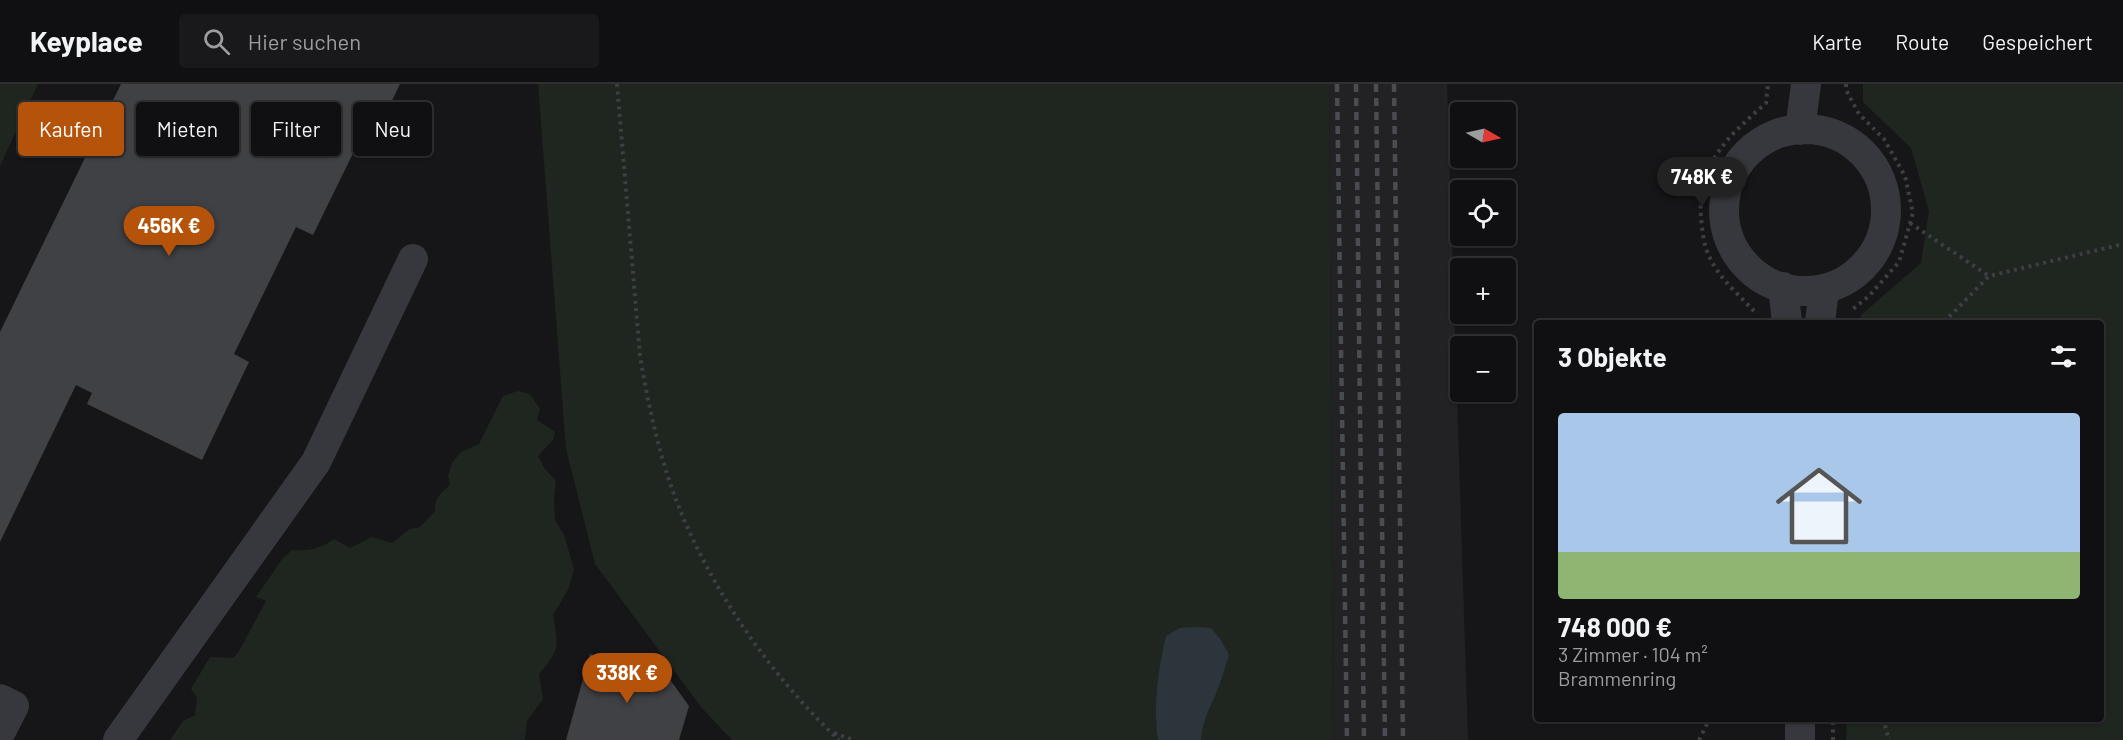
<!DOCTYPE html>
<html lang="de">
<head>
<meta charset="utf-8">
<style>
	:root { --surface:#101012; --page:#19191b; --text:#f1f3f6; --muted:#9c9d9f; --line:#303032; --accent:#b45309 }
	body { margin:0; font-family:Barlow,sans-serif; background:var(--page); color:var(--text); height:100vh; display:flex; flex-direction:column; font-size:22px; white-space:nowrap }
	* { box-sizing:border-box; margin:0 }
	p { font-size:20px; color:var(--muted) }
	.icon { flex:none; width:33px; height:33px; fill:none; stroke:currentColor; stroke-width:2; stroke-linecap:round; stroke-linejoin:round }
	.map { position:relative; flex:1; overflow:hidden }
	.sheet { position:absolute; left:1534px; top:236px; width:570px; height:402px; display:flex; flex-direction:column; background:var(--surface); border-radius:6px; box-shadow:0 2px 4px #0004,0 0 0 2px var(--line) }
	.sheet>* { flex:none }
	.banner { position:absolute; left:18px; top:18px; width:570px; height:54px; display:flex; gap:12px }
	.needle { width:39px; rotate:99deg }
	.controls { position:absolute; left:1450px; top:18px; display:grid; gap:12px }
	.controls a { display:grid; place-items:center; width:66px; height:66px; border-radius:6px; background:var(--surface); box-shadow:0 2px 4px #0004,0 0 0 2px var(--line); font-size:30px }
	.price { position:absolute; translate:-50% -51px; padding:0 14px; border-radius:21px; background:var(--accent); color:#fff; font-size:20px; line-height:39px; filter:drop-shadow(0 2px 3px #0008) }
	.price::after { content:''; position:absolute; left:50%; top:36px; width:18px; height:14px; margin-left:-9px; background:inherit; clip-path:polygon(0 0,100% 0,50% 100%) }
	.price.current { background:#222; color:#fff }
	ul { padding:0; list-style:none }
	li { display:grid; align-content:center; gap:12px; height:318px; padding:0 24px }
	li+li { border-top:2px solid var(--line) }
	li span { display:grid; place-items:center; height:186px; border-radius:6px; color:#555 }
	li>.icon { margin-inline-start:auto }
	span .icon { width:108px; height:108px; fill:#fffc; stroke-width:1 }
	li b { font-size:26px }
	h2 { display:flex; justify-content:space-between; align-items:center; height:72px; padding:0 24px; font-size:26px }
	.pill { padding:0 21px; border-radius:6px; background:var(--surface); box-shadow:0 2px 4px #0004,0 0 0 2px var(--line); font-size:21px; line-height:54px }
	.pill.current { background:var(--accent); color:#fff }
	header { display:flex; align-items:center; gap:36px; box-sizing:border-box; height:84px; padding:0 30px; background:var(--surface); border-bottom:2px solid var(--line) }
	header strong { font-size:28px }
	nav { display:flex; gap:33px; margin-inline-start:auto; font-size:21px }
	.search { width:420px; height:54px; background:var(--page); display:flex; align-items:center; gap:15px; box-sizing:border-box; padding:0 21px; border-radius:6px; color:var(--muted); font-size:22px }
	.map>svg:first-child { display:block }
	.built { fill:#222225 }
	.green { fill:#1e261f }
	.water { fill:#2c353c }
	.building { fill:#404145 }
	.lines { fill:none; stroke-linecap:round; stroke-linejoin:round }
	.path { stroke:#3d3f44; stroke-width:4; stroke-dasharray:3 4.5; stroke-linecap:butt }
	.minor { stroke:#37383d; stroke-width:30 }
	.rail { stroke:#4a4c52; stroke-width:4.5; stroke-dasharray:8 6; stroke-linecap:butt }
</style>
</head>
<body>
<header>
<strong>Keyplace</strong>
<div class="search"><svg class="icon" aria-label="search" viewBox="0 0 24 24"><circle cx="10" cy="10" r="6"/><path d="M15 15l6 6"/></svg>Hier suchen</div>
<nav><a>Karte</a><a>Route</a><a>Gespeichert</a></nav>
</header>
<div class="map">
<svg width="2123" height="656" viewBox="0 0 2123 656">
	<rect width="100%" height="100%" fill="#161618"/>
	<path class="built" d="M1329,0H1447L1468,656H1333Z"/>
	<path class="green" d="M0,0H38L0,82Z
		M538,0H1329L1333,656H732L701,623L595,480L566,365Z
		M1863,0H2123V656H1846L1847,635L2102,634V238H1860L1861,231L1921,179L1929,127L1911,64L1863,18Z
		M518,307L530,310L540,325L537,336L555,348L553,356L538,372L545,385L556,397L554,415L555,436L564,451L574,485L568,506L553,531C558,562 561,565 539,590L543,615L527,637L525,656H170L183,637L195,631L197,614L191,605L210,573L233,574L239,567L266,517L256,513L283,474L292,466C308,467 321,465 334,455L350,464L372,453L392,459L410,445L420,443L435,427C434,414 441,409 450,401L448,392L452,379L461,368L479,360L503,312Z"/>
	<path class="water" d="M1197,543L1211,544L1221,556L1229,571C1225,583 1222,595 1217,607C1210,624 1202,637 1201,656H1158C1153,622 1158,585 1166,552L1180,544Z"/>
	<path class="building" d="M121,0H400L374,54L363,49L313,151L296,143L234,270L249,278L202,376L87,320L92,309L76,301L0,458V248Z
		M590,570L666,590L689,622L679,656H566Z"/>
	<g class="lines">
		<path class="path" d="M617,0L640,272C648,319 658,367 675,413C709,503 769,590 839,656
			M1846,0V6L1859,30L1884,55L1905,92L1913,129L1899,178L1869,212L1853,225
			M1910,139L1989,192
			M1754,227C1739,211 1720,195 1710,174C1704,163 1702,146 1701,134C1697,79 1728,53 1766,19L1768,0
			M1944,238L1989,192L2123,160
			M1883,634L1889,656
			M834,649L853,656
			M1699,656L1710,634
			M1833,656V634"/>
		<path class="minor" d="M1724 126a81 81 0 1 1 162 0a81 81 0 1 1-162 0Z
			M1800,46L1806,0
			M1783,203L1787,238
			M1820,238L1824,206
			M0,615L14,622L0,649
			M118,656L316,378L413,175
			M1800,656V634"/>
		<path class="rail" d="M1337,0L1347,656
			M1356,0L1364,656
			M1376,0L1385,656
			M1394,0L1403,656"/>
	</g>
</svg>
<div class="controls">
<a><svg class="needle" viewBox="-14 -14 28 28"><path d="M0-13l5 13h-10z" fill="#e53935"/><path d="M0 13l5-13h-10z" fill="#9c9d9f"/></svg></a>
<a><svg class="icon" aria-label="locate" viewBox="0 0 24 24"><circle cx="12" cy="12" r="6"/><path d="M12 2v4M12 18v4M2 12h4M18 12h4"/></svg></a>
<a>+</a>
<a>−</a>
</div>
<b class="price current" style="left:1702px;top:124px">748K €</b>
<b class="price" style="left:169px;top:173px">456K €</b>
<b class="price" style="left:627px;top:620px">338K €</b>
<div class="banner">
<a class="pill current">Kaufen</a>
<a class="pill">Mieten</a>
<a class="pill">Filter</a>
<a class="pill">Neu</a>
</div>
<section class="sheet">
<h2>3 Objekte<svg class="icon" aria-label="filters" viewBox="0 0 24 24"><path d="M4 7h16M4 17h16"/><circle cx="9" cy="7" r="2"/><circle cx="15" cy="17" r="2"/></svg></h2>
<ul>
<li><span style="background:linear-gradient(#a9c7e8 75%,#8fb573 0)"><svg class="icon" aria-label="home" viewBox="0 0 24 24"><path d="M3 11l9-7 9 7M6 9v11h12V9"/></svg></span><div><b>748 000 €</b><p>3 Zimmer · 104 m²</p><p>Brammenring</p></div></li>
</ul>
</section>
</div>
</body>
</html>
